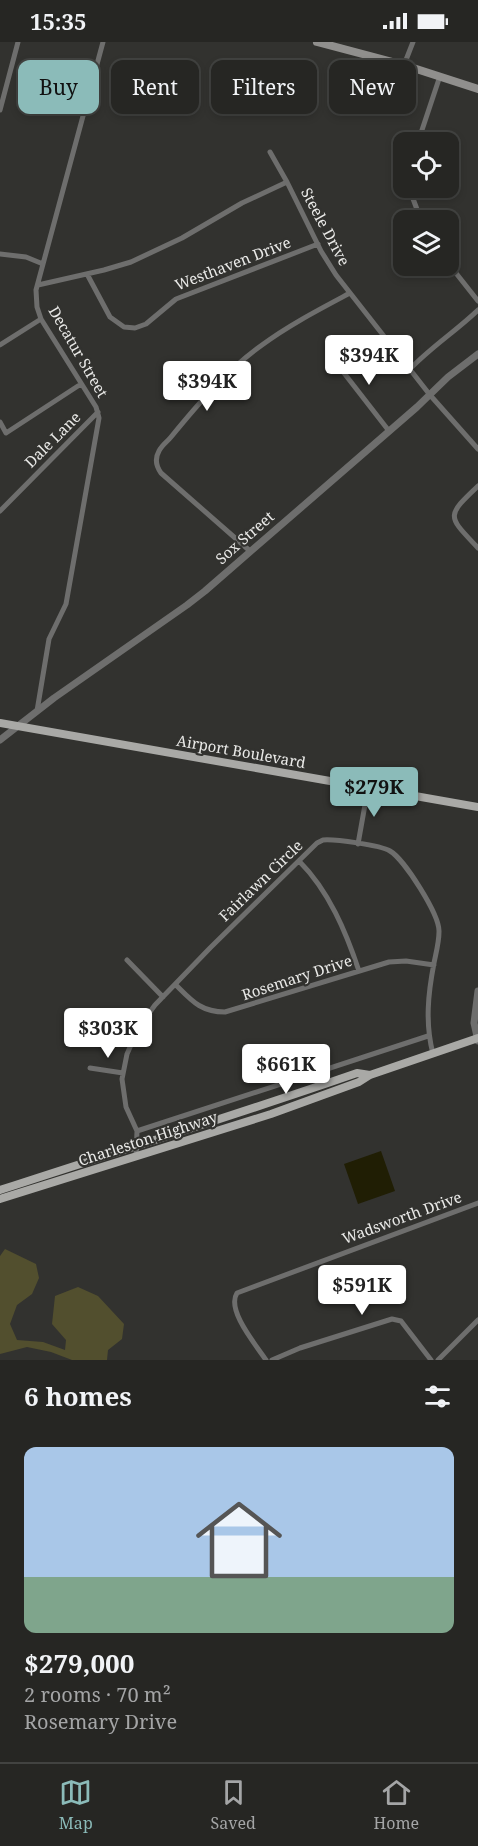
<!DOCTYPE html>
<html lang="en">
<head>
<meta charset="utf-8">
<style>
	:root { --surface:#262623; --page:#323230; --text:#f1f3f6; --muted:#a4a5a6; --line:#424341; --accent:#8bbbb9 }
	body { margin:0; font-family:"Noto Serif",serif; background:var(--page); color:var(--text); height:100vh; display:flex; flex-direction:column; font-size:22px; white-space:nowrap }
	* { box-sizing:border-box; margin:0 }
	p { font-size:20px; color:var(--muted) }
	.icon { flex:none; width:33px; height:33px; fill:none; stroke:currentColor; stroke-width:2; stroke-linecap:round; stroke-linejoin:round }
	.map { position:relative; height:1318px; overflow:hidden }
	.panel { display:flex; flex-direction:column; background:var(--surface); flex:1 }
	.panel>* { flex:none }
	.banner { position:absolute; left:18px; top:18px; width:442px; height:54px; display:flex; gap:12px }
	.buttons { position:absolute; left:393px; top:90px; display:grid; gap:12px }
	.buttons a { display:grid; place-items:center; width:66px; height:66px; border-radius:12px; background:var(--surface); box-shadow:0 3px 9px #0003,0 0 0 2px var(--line); font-size:30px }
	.price { position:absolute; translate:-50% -51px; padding:0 14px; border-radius:6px; background:#fff; color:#222; font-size:20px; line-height:39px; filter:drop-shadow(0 2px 3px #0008) }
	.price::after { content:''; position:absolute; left:50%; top:36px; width:18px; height:14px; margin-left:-9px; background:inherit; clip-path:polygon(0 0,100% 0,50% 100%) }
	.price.current { background:var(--accent); color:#111 }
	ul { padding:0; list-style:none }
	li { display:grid; align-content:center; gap:12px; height:318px; padding:0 24px }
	li span { display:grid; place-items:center; height:186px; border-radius:12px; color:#555 }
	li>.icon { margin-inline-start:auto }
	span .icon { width:108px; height:108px; fill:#fffc; stroke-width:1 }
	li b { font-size:26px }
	h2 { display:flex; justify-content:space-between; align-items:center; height:72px; padding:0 24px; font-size:26px }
	.chip { padding:0 21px; border-radius:12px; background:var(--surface); box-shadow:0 3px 9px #0003,0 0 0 2px var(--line); font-size:21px; line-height:54px }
	.chip.current { background:var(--accent); color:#111 }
	.status { display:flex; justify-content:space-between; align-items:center; height:42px; padding:0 30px; background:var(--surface); direction:ltr }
	.status svg { height:16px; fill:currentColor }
	.dock { display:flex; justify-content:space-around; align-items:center; height:84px; border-top:2px solid var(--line); background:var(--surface); font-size:16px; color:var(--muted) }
	.dock a { display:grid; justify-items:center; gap:3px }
	.dock .current { color:var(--accent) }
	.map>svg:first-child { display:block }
	.green { fill:#524f2e }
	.water { fill:#201e04 }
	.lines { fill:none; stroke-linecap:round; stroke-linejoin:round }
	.minor { stroke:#6e6e6d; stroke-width:5 }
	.tertiary { stroke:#6e6e6d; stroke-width:7 }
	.secondary { stroke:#908f8d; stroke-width:8 }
	.primary { stroke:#a9a9a6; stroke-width:8 }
	.labels { text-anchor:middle; stroke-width:4.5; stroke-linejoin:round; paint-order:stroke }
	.street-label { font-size:15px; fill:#eaeae8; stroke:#32322f }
</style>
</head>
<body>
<div class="status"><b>15:35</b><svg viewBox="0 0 49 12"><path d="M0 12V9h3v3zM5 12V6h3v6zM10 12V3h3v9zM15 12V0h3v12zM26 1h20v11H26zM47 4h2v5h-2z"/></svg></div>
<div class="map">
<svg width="478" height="1318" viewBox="0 0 478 1318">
	<rect width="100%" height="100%" fill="#32322f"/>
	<path class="green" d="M5,1207L36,1222L39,1236L32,1252L17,1263L10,1282L17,1298L43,1300L65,1308L66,1298L52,1282L55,1254L78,1245L98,1254L124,1282L122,1297L108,1308L107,1318H72L51,1310L27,1305L0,1312V1214Z"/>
	<path class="water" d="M381,1109L395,1149L358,1162L344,1122Z"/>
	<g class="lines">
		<path class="minor" d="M404,23L413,0
			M0,68L18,0
			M418,100L440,34
			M270,110L287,140L321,209L336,233L430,353L478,407
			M409,146L421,178
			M0,212L26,215L43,222
			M448,221L478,259
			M87,232L110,275L124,285L135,286L146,282L176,257L318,202
			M38,243L104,228L131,220L182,196L242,161L287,140
			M0,303L41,277
			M330,313L389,389
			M410,327C431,305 456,289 478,268
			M0,380L6,391L81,342
			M478,444C445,475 448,474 478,506
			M0,469L98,370
			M250,509L161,431C156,424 155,416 159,409C162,403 167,400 171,395C198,362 227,328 262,303C289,283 320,267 350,251
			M37,669L49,597L66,562L99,376L96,365L41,277L37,265L36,248L103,0
			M358,802L368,746
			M299,819C329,849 346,890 359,929
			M127,918L163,955
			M176,943C192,959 201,970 225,970L389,920L406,919L434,923
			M90,1026L123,1031
			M137,1089L428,994
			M136,1115L137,1089L126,1065L122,1037L127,1012L139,985L155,963L210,906L317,801L323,798C335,797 380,803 390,809C404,817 440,873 439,890C439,900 436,911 434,921C428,952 425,981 433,1012
			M266,1318C256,1303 226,1268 237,1251L478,1161
			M272,1318L300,1306L392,1277L401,1279L431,1318
			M438,1318L478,1278"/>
		<path class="tertiary" d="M0,698L54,656L187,563L205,549L417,365L448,335L478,312
			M478,949L474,981L478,999"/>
		<path class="secondary" d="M317,0L404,23L478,47"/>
		<path class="primary" d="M0,681L478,765
			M0,1148C119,1109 239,1072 357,1031L370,1033
			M0,1157L271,1072L359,1040L370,1033L478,996"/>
	</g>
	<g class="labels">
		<g class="street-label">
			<text transform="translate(325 185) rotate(62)" y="5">Steele Drive</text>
			<text transform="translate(233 222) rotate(-21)" y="5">Westhaven Drive</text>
			<text transform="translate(78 310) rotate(60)" y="5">Decatur Street</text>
			<text transform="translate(53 398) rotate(-45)" y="5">Dale Lane</text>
			<text transform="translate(245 496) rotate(-41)" y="5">Sox Street</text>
			<text transform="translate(241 710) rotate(10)" y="5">Airport Boulevard</text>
			<text transform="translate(261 839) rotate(-44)" y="5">Fairlawn Circle</text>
			<text transform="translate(297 936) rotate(-18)" y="5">Rosemary Drive</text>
			<text transform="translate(148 1097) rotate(-18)" y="5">Charleston Highway</text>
			<text transform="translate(402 1176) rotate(-20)" y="5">Wadsworth Drive</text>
		</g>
	</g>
</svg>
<div class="buttons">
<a><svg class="icon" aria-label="locate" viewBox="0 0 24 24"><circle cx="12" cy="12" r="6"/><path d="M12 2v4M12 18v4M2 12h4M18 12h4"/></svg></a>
<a><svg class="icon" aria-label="layers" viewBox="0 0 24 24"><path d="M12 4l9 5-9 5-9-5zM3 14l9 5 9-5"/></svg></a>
</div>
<b class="price" style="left:369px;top:344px">$394K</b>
<b class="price" style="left:207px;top:370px">$394K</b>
<b class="price current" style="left:374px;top:776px">$279K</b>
<b class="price" style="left:108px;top:1017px">$303K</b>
<b class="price" style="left:286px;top:1053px">$661K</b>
<b class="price" style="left:362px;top:1274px">$591K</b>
<div class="banner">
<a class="chip current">Buy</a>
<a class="chip">Rent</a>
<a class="chip">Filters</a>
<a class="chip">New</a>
</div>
</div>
<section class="panel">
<h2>6 homes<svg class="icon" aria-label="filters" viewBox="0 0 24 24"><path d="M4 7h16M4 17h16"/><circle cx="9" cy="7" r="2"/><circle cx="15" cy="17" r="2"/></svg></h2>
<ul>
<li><span style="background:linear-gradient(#a9c7e8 70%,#7fa58c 0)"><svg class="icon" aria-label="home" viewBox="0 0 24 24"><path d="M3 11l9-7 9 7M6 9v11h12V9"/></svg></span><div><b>$279,000</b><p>2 rooms · 70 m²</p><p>Rosemary Drive</p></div></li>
</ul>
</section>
<nav class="dock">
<a class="current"><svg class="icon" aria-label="map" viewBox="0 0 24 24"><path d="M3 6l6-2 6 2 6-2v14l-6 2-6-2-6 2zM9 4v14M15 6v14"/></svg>Map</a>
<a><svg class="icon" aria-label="saved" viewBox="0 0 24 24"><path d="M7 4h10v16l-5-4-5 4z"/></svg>Saved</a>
<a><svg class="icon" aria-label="home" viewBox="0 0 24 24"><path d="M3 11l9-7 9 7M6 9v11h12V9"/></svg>Home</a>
</nav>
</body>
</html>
